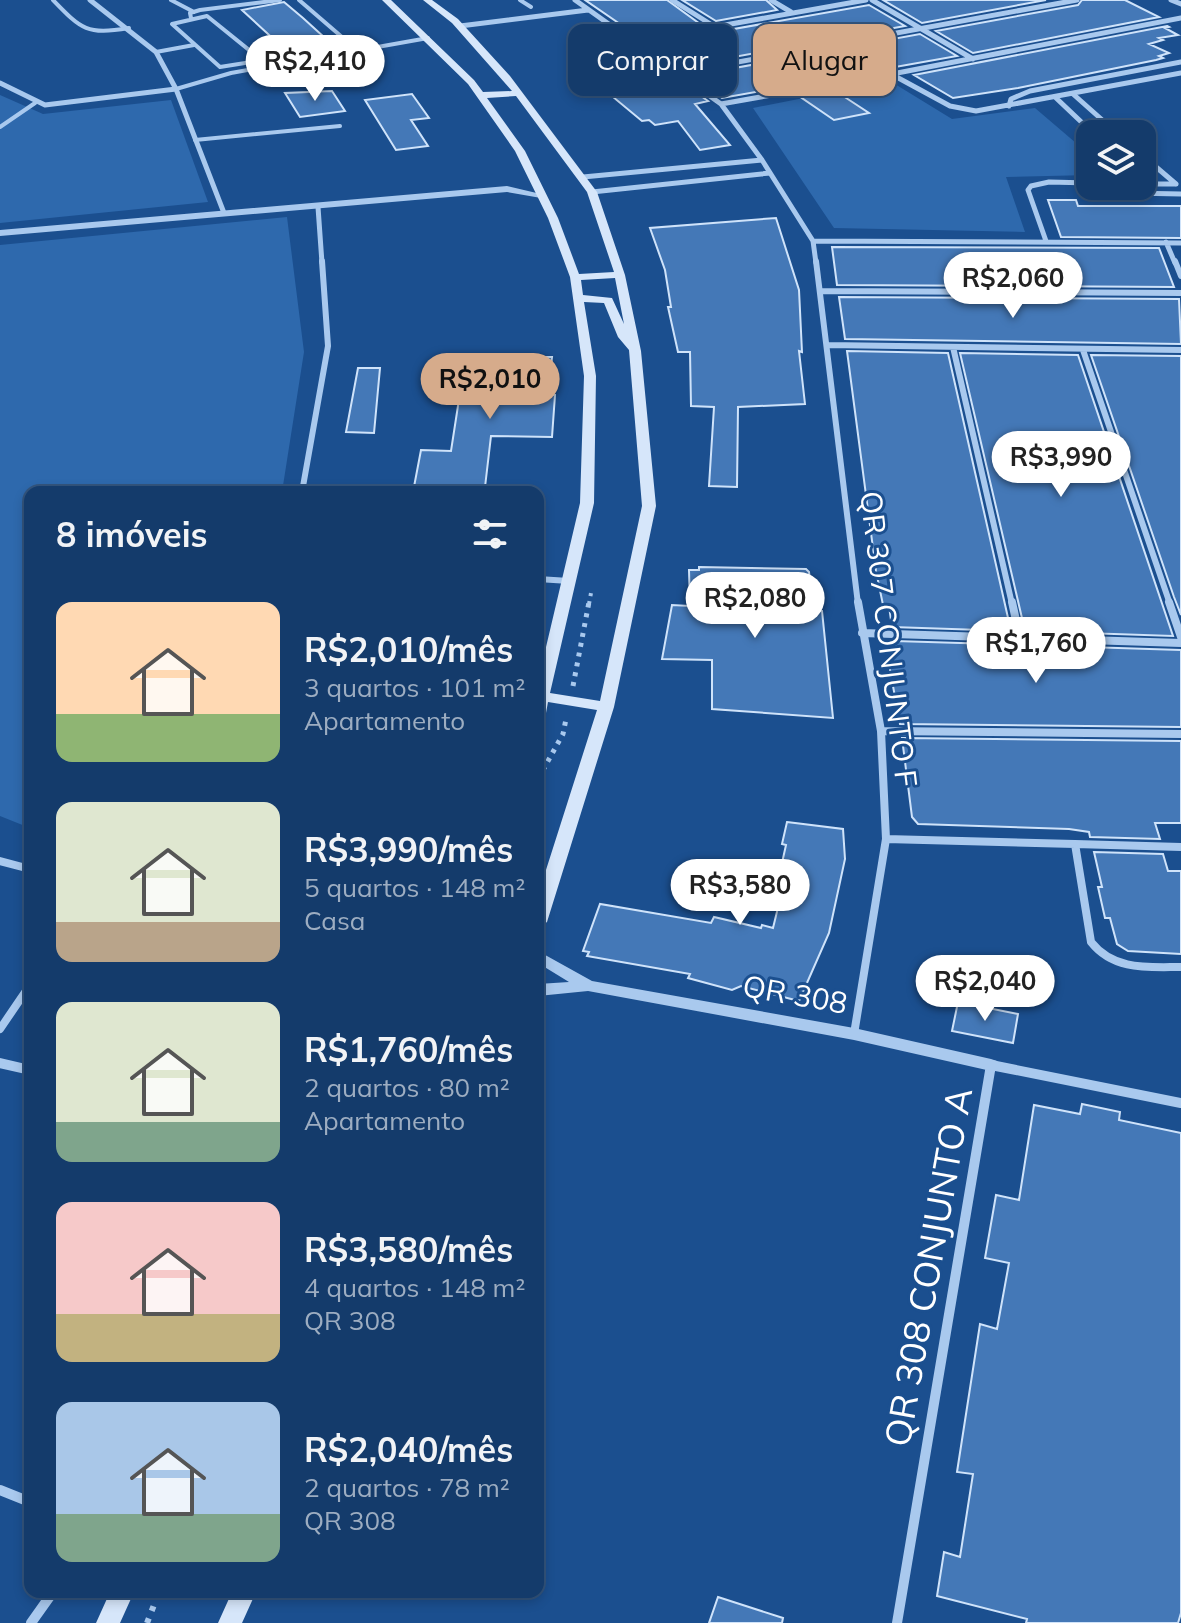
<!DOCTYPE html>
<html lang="pt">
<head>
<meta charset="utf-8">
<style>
	:root { --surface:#143b6b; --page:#1d4271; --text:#f1f3f6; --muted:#9dadc1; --line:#33557e; --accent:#d6ab8b }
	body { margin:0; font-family:Mulish,sans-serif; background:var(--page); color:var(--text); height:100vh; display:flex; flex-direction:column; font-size:30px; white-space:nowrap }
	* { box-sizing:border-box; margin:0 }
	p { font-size:26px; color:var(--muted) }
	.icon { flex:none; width:44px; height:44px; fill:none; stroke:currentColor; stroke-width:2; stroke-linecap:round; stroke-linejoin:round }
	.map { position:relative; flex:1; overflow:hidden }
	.details { position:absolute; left:24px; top:486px; width:520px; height:1112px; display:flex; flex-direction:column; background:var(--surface); border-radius:16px; box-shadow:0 4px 12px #0003,0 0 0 2px var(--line) }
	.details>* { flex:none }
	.hud { position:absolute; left:568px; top:24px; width:492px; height:72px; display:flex; gap:16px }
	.fabs { position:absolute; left:1076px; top:120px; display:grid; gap:16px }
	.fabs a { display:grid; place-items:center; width:80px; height:80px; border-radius:16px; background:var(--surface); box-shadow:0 4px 12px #0003,0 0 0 2px var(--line); font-size:40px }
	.price { position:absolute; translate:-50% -68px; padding:0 18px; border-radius:28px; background:#fff; color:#222; font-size:26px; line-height:52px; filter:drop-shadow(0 2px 4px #0008) }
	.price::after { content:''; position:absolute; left:50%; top:48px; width:24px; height:18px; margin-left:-12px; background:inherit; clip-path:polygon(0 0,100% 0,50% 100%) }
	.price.active { background:var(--accent); color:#111 }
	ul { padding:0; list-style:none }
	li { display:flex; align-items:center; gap:24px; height:200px; padding:0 32px }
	li span { display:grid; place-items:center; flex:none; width:224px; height:160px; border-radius:16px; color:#555 }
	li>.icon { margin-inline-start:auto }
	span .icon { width:96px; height:96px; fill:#fffc; stroke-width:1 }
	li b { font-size:34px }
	h2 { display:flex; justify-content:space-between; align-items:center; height:96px; padding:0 32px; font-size:34px }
	.chip { padding:0 28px; border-radius:16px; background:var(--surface); box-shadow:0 4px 12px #0003,0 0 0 2px var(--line); font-size:28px; line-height:72px }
	.chip.active { background:var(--accent); color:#111 }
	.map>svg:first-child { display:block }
	.green { fill:#2e69ad }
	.building { fill:#4478b7; stroke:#cfe3fa; stroke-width:2 }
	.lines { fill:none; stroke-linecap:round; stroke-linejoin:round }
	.path-far2 { stroke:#a9c9ee; stroke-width:4; stroke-dasharray:3 5; stroke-linecap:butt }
	.path-far1 { stroke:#a9c9ee; stroke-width:5; stroke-dasharray:4 6; stroke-linecap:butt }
	.path { stroke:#a9c9ee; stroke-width:6; stroke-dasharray:5 8; stroke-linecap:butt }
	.service { stroke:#a9c9ee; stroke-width:4 }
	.minor-far3 { stroke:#a9c9ee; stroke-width:5 }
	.minor-far2 { stroke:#a9c9ee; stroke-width:6 }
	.minor-far1 { stroke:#a9c9ee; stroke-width:8 }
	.minor { stroke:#a9c9ee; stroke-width:10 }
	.tertiary { fill:#a9c9ee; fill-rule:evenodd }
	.secondary { fill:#d6e6fa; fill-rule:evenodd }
	.labels { text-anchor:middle; stroke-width:6; stroke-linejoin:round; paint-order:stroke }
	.street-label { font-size:30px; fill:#fff; stroke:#1b4f8f }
	.near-street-label { font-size:36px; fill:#fff; stroke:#1b4f8f }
</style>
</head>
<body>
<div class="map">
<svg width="1181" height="1623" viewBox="0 0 1181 1623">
	<rect width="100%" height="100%" fill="#1b4f8f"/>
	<path class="green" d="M890,81L952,119L1035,108L1090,155V175L1006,177L1025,232L834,228L753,108Z
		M0,95L43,114L171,100L208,202L0,223Z
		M287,217L304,352L282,492H30V828L0,816V245Z"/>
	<path class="building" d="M585,0H667L700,24L636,35Z
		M682,0H766L777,10L716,21Z
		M883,0H1046L922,23Z
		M1082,0H1125L1159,17L973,53L936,31L1078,5Z
		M284,2L303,18L337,49L293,57L242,10Z
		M869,5L905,26L679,67L649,44Z
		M1167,26L1169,27L1165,28L1178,35L1159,38L1163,40L1149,44L1169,53L1159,56L1163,58L1156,60L1018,88L953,98L914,75Z
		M920,34L957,56L722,98L691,76Z
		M657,65L708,101L695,104L730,145L700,150L678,121L655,125L649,120L642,121L607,92L625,86L607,73Z
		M834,90L869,113L834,120L799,96Z
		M332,91L345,111L300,117L285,93Z
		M412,94L429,118L411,120L428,146L396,150L365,100Z
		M1048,200H1076L1078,206H1181V238L1061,237Z
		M776,218L799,290L802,352L799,351L805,404L738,407L737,487L709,486L714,407L691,406L690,352H678L668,307H671L665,270L650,228Z
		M832,247L1159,248L1174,287L837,285Z
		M839,297L1179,299L1181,344L845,339Z
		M847,351L948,353L1011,631L892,627L889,606L883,605L876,571Z
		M960,353L1078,355L1173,636L1025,631Z
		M1091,355L1181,356V615L1174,597Z
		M505,357H552L548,395H555L552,437L491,436L485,487L470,488V492H413L421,450L451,451L464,367H496Z
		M358,368H380L374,433L346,432Z
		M699,567L806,569L809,572L814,611H822L833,718L712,709V660L662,659L672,605L690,606L689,570H699Z
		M895,641L1181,650V727L900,724L890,670L889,653L896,649Z
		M902,738L1181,741V823H1155L1160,839L1090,837L1089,832L1069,829L918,824L912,817Z
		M787,822L843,829L845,859L829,933L799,1001L741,986L732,990L688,978L690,974L587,956L589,952L583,951L600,904L711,923L714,917L761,928L762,925L773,928L784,883L785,873L780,872L786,845L782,844Z
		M1094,852L1163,854L1168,871H1181V954L1128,951L1117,944L1110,918H1105L1098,887H1102Z
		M958,1002L1018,1014L1013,1043L952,1031Z
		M1082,1104L1120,1112L1119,1120L1181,1133V1613L1178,1623H1026L1027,1619L937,1596L944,1552L960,1557L973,1474L957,1472L980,1324L997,1329L1009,1263L985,1258L996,1195L1019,1200L1034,1105L1080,1114Z
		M718,1597L783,1618L782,1623H709Z"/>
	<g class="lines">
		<path class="path-far2" d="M589,604L591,593"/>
		<path class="path-far1" d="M573,686L589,602
			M538,779L563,734L566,719"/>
		<path class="path" d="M147,1623L159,1592"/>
		<path class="service" d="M53,0C82,30 87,35 129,28
			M171,0L194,12
			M299,0L357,50
			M520,0L531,7
			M207,16L259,58L258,61L220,67L172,24Z
			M191,18L190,13L200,10L280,0
			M156,52L194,45
			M176,89L231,73L428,38
			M0,127L35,103
			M195,140L340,126"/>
		<path class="minor-far3" d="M90,0L156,52L176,89L224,213
			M575,0L721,104L762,160L813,241L816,263
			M672,0L712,25
			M771,0L791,12
			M872,0L973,59
			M1171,0L1181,4
			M460,26L588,10
			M635,41L866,0
			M678,73L1077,0
			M892,74L1181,18
			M0,83L45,105L176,89
			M1073,94L1118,134
			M1055,97L1094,134
			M721,104L891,74L950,106L976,111L1181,73
			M1009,106L1011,99L1030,91L1181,62
			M1142,155L1176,184
			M583,177L762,160
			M1142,184H1176
			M1095,186L1131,193L1181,194
			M592,192L770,173
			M318,207L322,263
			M813,241L1181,243
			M1046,241L1028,190L1031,186L1049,182L1090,183
			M1166,242L1175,263"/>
		<path class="minor-far2" d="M816,261L858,604
			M1175,261L1181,276
			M822,291L1181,293
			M828,345L1181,350
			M953,347L1012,604
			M1083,350L1170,604
			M302,492L328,346L322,261
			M538,579L569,581"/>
		<path class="minor-far1" d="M1012,602L1020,639
			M1169,602L1181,637
			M862,633L1181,643
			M881,731L1181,734
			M886,839L1075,844
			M1181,847L1075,844L1091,942C1114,971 1148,967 1181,967
			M0,861L30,869
			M0,1029L30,985
			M854,1034L886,839L881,731L858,602"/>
		<path class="minor" d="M0,1063L30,1070
			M0,1490L30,1502
			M31,1623L53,1592
			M897,1623L991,1065L1181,1103"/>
		<path class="tertiary" d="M507,186L545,195L541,198L507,192L0,236V230Z
			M538,951L592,981L854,1028L991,1059L997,1061L999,1065L997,1069L991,1071L854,1040L588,991L538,996V984L569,982L538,963Z"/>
		<path class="secondary" d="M382,0H391L474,80L483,92L512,91L452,23L423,0H432L458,19L510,76L597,192L625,275L641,351L656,506L614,707L547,922L538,928V895L597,710L548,702L546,713L538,718V681L580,503L584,376L570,277L548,218L515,151L468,84ZM516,96L587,192L614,272L579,274L558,218L525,151L487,98ZM615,278L624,324L612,298L583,295L581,280ZM584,302L604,303L618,337L629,350L642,506L600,701L550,693L594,503L596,376Z
			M110,1592H134L120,1623H96Z
			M232,1592H256L242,1623H218Z"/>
	</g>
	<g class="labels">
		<g class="street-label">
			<text transform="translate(888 639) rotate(83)" y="10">QR 307 CONJUNTO F</text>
			<text transform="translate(795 995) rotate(10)" y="10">QR 308</text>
		</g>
		<g class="near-street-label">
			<text transform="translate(928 1267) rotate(-80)" y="13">QR 308 CONJUNTO A</text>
		</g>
	</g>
</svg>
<div class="fabs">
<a><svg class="icon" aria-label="layers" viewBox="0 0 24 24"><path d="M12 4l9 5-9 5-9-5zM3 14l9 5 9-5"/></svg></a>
</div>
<b class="price" style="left:315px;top:103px">R$2,410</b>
<b class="price" style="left:1013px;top:320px">R$2,060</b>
<b class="price active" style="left:490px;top:421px">R$2,010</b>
<b class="price" style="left:1061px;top:499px">R$3,990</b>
<b class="price" style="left:755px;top:640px">R$2,080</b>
<b class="price" style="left:1036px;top:685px">R$1,760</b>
<b class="price" style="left:740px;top:927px">R$3,580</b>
<b class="price" style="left:985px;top:1023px">R$2,040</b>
<div class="hud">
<a class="chip">Comprar</a>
<a class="chip active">Alugar</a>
</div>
<section class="details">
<h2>8 imóveis<svg class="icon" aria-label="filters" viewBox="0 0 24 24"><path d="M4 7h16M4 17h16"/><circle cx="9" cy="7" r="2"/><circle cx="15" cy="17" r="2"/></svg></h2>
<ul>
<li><span style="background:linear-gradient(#ffd9b3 70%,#8fb573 0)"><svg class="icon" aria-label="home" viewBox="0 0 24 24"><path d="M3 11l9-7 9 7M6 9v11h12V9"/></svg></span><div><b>R$2,010/mês</b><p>3 quartos · 101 m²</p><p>Apartamento</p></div></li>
<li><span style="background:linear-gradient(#dfe7d0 75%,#b9a48a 0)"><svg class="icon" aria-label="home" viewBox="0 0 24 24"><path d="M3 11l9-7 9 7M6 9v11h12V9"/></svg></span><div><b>R$3,990/mês</b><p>5 quartos · 148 m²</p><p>Casa</p></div></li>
<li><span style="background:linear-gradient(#dfe7d0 75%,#7fa58c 0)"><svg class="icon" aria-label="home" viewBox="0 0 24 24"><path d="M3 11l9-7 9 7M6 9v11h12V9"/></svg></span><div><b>R$1,760/mês</b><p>2 quartos · 80 m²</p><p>Apartamento</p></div></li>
<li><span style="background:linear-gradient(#f6c9c9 70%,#c2b280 0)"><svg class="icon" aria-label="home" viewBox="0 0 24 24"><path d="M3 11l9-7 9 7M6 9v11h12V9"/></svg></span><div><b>R$3,580/mês</b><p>4 quartos · 148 m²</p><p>QR 308</p></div></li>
<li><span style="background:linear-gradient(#a9c7e8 70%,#7fa58c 0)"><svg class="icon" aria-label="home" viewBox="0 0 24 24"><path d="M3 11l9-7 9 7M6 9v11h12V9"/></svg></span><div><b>R$2,040/mês</b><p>2 quartos · 78 m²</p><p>QR 308</p></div></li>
</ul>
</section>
</div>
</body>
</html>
